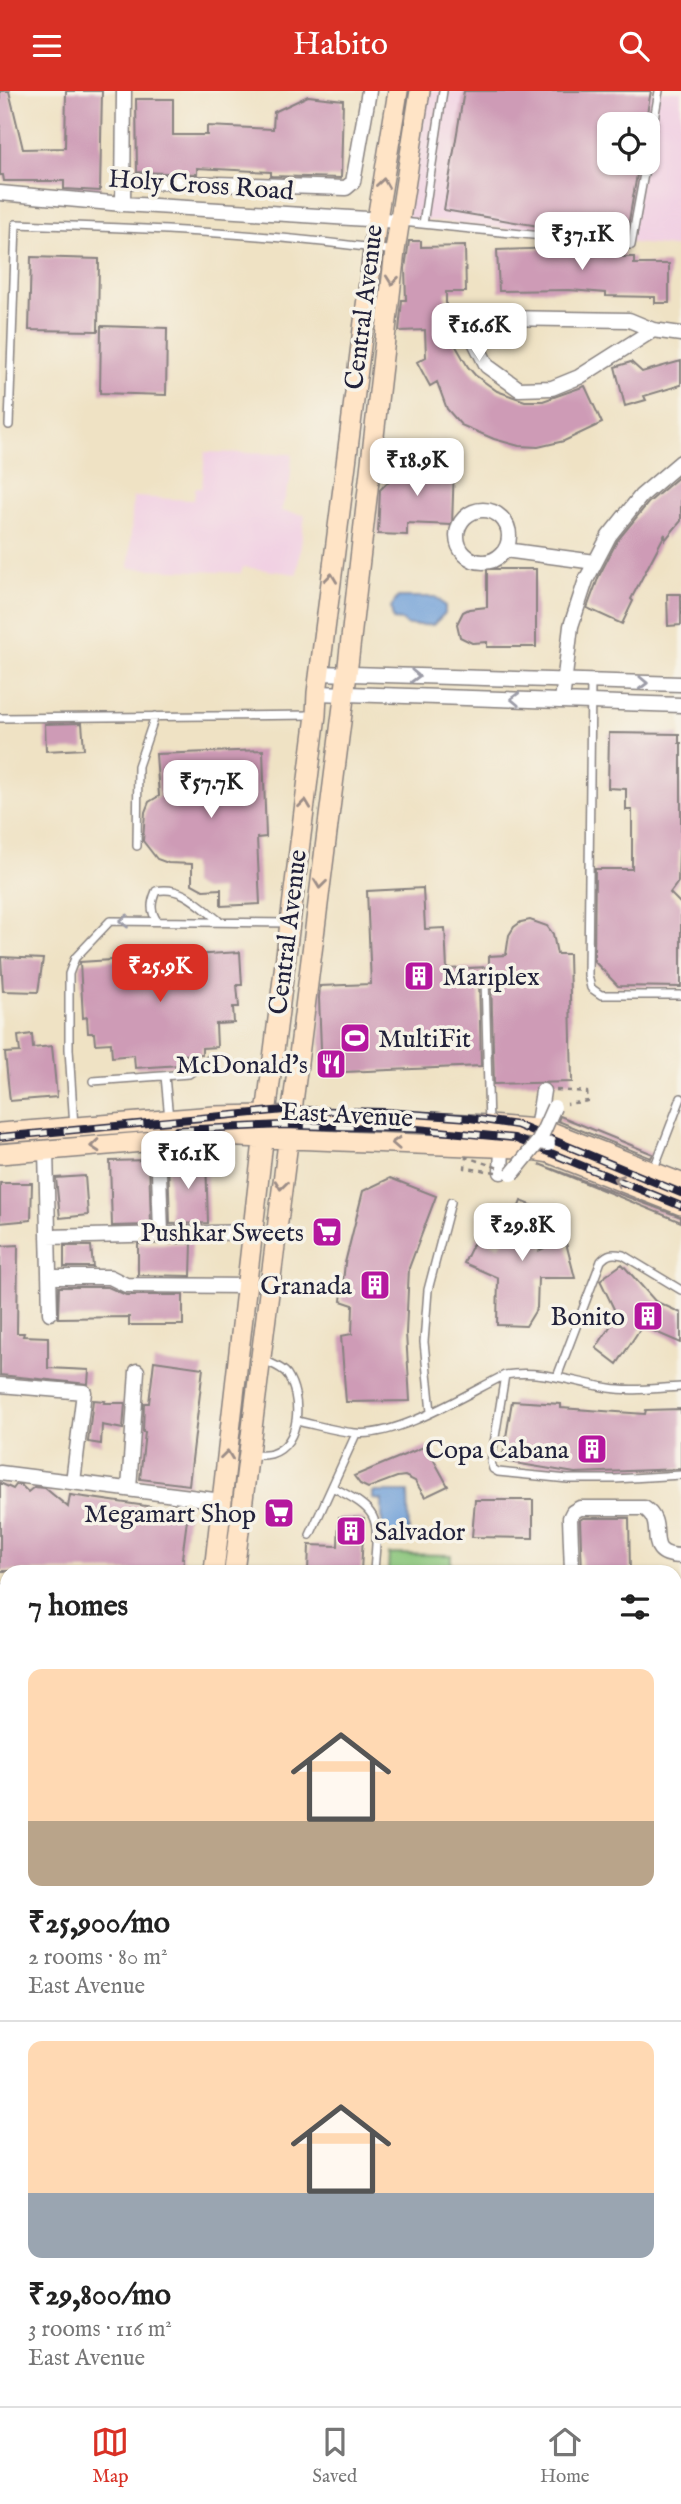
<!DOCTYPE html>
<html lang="en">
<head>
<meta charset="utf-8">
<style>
	:root { --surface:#fff; --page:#f6f6f6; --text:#222; --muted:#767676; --line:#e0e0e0; --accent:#d93025 }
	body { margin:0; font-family:"IM FELL English",serif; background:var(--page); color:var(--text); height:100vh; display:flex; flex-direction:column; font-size:26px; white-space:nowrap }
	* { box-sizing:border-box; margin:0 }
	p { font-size:23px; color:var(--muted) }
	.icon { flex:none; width:38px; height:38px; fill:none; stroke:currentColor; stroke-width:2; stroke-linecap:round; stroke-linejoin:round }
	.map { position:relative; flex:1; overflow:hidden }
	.drawer { position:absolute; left:0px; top:1474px; width:682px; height:842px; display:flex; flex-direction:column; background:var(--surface); border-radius:21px 21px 0 0; box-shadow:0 2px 5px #0004 }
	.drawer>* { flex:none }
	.buttons { position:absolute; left:597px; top:21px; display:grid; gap:14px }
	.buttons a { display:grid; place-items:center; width:63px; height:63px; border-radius:14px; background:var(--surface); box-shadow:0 2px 5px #0004; font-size:35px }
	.price { position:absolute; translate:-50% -60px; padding:0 16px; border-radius:14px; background:#fff; color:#222; font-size:23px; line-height:46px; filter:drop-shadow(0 2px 4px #0008) }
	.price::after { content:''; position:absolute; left:50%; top:42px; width:21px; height:16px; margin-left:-10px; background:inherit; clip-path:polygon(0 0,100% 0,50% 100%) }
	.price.active { background:var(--accent); color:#fff }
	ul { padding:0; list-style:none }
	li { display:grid; align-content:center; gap:14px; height:371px; padding:0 28px }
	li+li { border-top:2px solid var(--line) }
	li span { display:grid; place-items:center; height:217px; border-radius:14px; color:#555 }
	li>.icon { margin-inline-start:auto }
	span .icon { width:126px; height:126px; fill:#fffc; stroke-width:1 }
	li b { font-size:30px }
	h2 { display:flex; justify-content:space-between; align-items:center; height:84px; padding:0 28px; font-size:30px }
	header { display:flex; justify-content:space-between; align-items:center; height:91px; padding:0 28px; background:var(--accent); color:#fff; font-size:32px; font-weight:600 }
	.menu { display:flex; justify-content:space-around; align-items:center; height:98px; border-top:2px solid var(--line); background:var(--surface); font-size:19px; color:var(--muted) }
	.menu a { display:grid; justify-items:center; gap:4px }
	.menu .active { color:var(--accent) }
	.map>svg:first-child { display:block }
	.built { fill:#f1d0e3; fill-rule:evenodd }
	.green { fill:#88c479; stroke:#55735a; stroke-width:2 }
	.water { fill:#6e9fd8; stroke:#48608a; stroke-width:2 }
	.building { fill:#ce9bb6 }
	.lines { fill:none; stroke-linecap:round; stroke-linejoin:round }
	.lane-casing { stroke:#888280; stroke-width:10 }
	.street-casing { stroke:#888280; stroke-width:17 }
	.secondary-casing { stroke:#888280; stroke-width:22 }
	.path { stroke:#888280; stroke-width:2.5; stroke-dasharray:5 5; stroke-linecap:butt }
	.lane { stroke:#fff; stroke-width:7 }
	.street { stroke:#fff; stroke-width:14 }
	.secondary { stroke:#ffe4c6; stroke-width:19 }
	.rail-casing { stroke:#22223b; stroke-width:8 }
	.rail { stroke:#f7f3e8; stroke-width:5; stroke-dasharray:16; stroke-linecap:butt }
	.street-bridge-casing { stroke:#888280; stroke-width:17; stroke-linecap:butt }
	.path-bridge { stroke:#888280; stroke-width:2.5; stroke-dasharray:5 5; stroke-linecap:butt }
	.street-bridge { stroke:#fff; stroke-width:14 }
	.oneway { stroke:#9c8d87 }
	.oneway2 { stroke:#9c9ca7 }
	.labels { text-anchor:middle; stroke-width:7; stroke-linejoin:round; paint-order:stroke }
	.street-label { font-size:26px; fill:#22223b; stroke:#f7f3e8 }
	.poi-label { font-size:26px; fill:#22223b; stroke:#f7f3e8; text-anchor:end }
</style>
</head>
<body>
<header><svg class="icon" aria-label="menu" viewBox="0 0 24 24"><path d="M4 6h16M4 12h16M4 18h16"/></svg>Habito<svg class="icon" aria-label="search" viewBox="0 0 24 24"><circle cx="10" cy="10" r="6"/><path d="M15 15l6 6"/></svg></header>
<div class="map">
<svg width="681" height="2315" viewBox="0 0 681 2315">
	<rect width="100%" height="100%" fill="#f7f3e8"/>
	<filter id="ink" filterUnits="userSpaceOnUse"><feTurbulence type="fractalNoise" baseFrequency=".0143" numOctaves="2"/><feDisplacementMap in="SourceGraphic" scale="14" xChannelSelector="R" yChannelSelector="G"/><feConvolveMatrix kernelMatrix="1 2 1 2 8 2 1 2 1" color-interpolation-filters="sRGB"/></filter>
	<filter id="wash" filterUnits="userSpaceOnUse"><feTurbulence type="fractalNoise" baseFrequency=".00686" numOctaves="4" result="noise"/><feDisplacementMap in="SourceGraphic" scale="28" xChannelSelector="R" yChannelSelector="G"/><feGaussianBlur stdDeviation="1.57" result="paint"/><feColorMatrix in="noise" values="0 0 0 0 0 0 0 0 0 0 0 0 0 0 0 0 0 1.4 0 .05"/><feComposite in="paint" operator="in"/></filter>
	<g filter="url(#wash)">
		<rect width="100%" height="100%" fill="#efe2c4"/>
		<path class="built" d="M427,0H681V157L407,127ZM609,33H648V72H609Z
			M205,361L292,363L290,391L281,420L305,424L297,483L243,476L241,482L129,477L133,406L194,409L195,397H202Z"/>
		<path class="green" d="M389,1463L451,1464V1480H388Z
			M0,2047H7V2187L0,2204Z"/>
		<path class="water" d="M398,506H436L445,515V522L433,534H406L403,530L393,529L391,516Z
			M373,1401H408L409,1443H382V1409L373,1408Z"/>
		<g id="blocks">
			<path class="building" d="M0,0H9L23,58L65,57L66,0H102L100,100L64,98V90H4L3,84H0Z
				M464,0H651L645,33H609V72H639L626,147L586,143L444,119Z
				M308,5L343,9L341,87L271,85V81L197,77V83L137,81L136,8H173V44H207V35L273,38L274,21Z
				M409,150H421V156L465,155L466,201H446V238L468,276L475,284L497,300L525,310H543L585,295L602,332L564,350L538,356L519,355L494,348L461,334L447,318L437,291L430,295L417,271L426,266L425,239L399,240L402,209H406L405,177Z
				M586,156L624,159L623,166H634V173H669V212H655V206L606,205V202L570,199L499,200L497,159Z
				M31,166L99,168L98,240L29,239Z
				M101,235L167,237L166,304L100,302Z
				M681,270V294L644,305L646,309L625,315L615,276L631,271L642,281Z
				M405,373L454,375L452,434L407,432V444L378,443L380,399Z
				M681,384V430L665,449V443L631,508L633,510L622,533L587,517L599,485L617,450L648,412Z
				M487,478H536V556H487V551L472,552L460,546L457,533L463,521L469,518L487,516Z
				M667,503H681V534L668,535Z
				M82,632L84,658L46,660L45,633Z
				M609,642L679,643V652H681V760H679L678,791L670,802L681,813V896L618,895L594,870L595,778H632V719H626V698L608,697Z
				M263,659L266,746L257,747L260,813L221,815V798L203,799L192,793V773L168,772L157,768L143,750L145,721L149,711L159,705L156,663Z
				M423,797L425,838L445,837L447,878L489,876V865L506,864L509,844L514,836L521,831L530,829L547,835L553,843L557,863H569L572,991L494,993L491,887L486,881L481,882L479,887L481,975L322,982L319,907L320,895L371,893L367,800Z
				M240,861L242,894H237L239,916H233L234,932L216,933L217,956L202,957V963L179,964L180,974L135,977L134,964L112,966L111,952L95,953L94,942H88L87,926L83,927L80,871Z
				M1,866L43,868L38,901L3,900Z
				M32,943L33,957L52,955L57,1006L10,1010L5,962L20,961L18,945Z
				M560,1025L653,1063L651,1067L558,1030Z
				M206,1067L208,1132L170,1133L168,1068Z
				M149,1069L151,1134L112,1135L110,1070Z
				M539,1073L681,1126V1131Z
				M85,1085L88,1124L60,1127L56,1087Z
				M390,1087L436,1105L409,1177L406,1242L410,1310L346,1311L341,1245L352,1243L353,1214L341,1210L345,1172L363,1100Z
				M0,1092H32L31,1129L0,1132Z
				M521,1110L558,1125L540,1159L565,1148L575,1187H538L537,1217L526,1235L497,1234L498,1187L464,1172L477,1145L499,1155L508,1143Z
				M192,1152L191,1185L138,1184V1153Z
				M18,1154L17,1242H24L23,1245L48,1246V1277L89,1279L88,1293L0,1284V1155Z
				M64,1155H91L93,1176H64Z
				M622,1173L655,1210L681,1222V1252L642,1235L617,1273L596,1257L615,1228L614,1218L600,1189Z
				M59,1196H108L126,1204H183V1234H129V1226L58,1227Z
				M154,1270L203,1277L189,1394L140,1388L145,1341H143L144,1312H149Z
				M93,1309L105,1310L104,1312H125L123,1338L102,1334L101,1353L88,1351Z
				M512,1310L561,1313V1317L645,1323L646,1319L681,1318V1378L575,1382L502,1370Z
				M426,1355L448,1395L425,1406L415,1390L405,1385L397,1386L368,1397L360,1393L354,1385Z
				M0,1392L13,1398L16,1394H21L28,1401L34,1396L45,1397L68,1416L70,1404L188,1421L182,1467H184L183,1480H0Z
				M475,1409H533V1447L472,1446Z
				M339,1426L364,1427L361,1480H308L309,1454L338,1455Z
				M583,1427H629L630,1480H582L580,1429Z"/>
		</g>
	</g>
	<g filter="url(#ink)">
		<use href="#blocks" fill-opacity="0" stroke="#888280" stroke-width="2"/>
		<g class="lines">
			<g class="lane-casing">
				<path id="lane" d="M648,63L659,0
					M402,131L631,154L646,72
					M423,133L443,0
					M9,334L16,133C143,137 269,142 394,160
					M591,590L588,884L591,897L601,904H681
					M0,627L315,624
					M137,755L138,675L155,625
					M157,830C150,819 151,812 156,800C181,794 199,814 218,829
					M485,887L489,1033
					M165,985L169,1028
					M93,990L189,983L211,967
					M74,1036L69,958V883L75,867L110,830L290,832
					M653,1080L681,1007
					M505,1284L491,1371L493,1378L498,1381L568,1388H615L681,1384
					M557,1286L601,1170C608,1162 613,1162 623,1164L681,1199
					M431,1321L424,1251L428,1199L451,1111
					M297,1330C316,1334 335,1340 355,1342C397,1347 466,1303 505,1284C541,1278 573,1291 609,1297C632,1301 657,1297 681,1296
					M249,1364C255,1364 264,1365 271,1363C302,1353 302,1306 287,1283C282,1276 271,1273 264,1269
					M332,1396C383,1421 378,1427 374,1480
					M310,1444L356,1343
					M0,1867L7,1868
					M0,1897L7,1898"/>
			</g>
			<g class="street-casing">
				<path id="street" d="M123,90L346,97L353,91L355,80L369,0
					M0,102L123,113L399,130
					M123,113L124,0
					M653,239L579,286L552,297L519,298L487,275L476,253L499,227L629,229L653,239L681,243
					M457 445a26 26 0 1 1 52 0a26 26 0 1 1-52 0Z
					M505,459L595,471
					M319,582L681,593
					M317,602L681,614
					M562,610L571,535L586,489L609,445L641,405L681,371
					M537,1038L543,1000
					M158,1050L161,1143
					M46,1059L50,1222
					M501,1081L502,1057
					M48,1146L253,1141
					M49,1186H110L126,1194L247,1195
					M0,1294L84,1301L73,1391
					M0,1382L222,1410
					M129,1398L137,1280
					M572,1480L570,1427L573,1421L580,1417H644C670,1433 639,1464 681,1465
					M0,1500L7,1502
					M676,1524H681
					M0,1588H7
					M676,1608H681
					M0,1744H7
					M676,1840H681
					M676,2132H681
					M676,2211H681
					M676,2288H681
					M583,2315L584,2308
					M661,2315V2308"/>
			</g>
			<g class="secondary-casing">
				<path id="secondary" d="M0,1042L215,1025L266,1024L489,1034L537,1038L554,1042L681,1092
					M0,1063L215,1045L519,1057L549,1062L681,1114
					M214,1480L266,1024L316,624L317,602L377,128L398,0
					M234,1480L347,583L395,160L420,0
					M82,2315L83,2308
					M105,2315L106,2308"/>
			</g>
			<path class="path" d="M556,999L587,1001L588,1010L567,1013
				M0,2055L7,2056
				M0,2176L7,2177"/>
			<use href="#lane" class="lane"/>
			<use href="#street" class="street"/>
			<use href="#secondary" class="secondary"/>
			<g class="rail-casing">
				<path id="rail" d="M177,1039L283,1034L417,1038L514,1047L681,1115
					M0,1046L284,1019L385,1021L470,1027L517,1034L681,1102"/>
			</g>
			<use href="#rail" class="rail"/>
			<g class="street-bridge-casing">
				<path id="street-bridge" d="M539,1050L554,1016
					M512,1083L539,1050L548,1053"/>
			</g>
			<path class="path-bridge" d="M496,1081L465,1077L466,1066L499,1077"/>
			<use href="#street-bridge" class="street-bridge"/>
		</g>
		<defs><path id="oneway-chevron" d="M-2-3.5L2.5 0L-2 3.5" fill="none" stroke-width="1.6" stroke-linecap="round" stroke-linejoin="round" transform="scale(1.75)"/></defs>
		<g class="oneway">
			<use href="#oneway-chevron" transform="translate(383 92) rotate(-81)"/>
			<use href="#oneway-chevron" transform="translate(392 189) rotate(96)"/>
			<use href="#oneway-chevron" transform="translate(331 487) rotate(-83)"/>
			<use href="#oneway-chevron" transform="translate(305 713) rotate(-83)"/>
			<use href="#oneway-chevron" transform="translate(320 793) rotate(97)"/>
			<use href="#oneway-chevron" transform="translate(396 1052) rotate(-177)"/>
			<use href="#oneway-chevron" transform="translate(95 1055) rotate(175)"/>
			<use href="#oneway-chevron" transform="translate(618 1089) rotate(-158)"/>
			<use href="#oneway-chevron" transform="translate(281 1094) rotate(97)"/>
			<use href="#oneway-chevron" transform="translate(227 1364) rotate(-83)"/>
		</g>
		<g class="oneway2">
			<use href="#oneway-chevron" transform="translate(415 585) rotate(2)"/>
			<use href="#oneway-chevron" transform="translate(643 592) rotate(2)"/>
			<use href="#oneway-chevron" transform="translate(515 608) rotate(-178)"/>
			<use href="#oneway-chevron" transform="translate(124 830) rotate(-180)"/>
		</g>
	</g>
	<defs>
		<g id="building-square" transform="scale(1.575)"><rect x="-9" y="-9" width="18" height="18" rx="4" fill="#b5179e" stroke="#f7f3e8"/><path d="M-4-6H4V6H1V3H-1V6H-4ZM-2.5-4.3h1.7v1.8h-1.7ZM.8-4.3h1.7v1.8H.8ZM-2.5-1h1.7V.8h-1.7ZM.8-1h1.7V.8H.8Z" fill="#fff"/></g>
		<g id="stadium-square" transform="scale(1.575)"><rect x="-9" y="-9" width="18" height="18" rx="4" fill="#b5179e" stroke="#f7f3e8"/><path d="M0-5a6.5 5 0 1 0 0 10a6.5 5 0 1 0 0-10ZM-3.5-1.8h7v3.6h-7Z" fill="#fff"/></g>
		<g id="restaurant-square" transform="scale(1.575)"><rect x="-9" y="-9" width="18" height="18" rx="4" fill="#b5179e" stroke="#f7f3e8"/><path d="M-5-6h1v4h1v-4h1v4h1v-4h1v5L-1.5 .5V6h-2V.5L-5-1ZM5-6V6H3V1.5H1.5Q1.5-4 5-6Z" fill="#fff"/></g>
		<g id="supermarket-square" transform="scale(1.575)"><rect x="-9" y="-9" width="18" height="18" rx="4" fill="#b5179e" stroke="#f7f3e8"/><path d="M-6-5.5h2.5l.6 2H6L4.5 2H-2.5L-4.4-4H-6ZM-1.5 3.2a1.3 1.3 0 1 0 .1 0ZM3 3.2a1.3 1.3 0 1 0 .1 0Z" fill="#fff"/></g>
	</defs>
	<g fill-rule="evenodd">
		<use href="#building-square" x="419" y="885"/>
		<use href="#stadium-square" x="355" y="947"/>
		<use href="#restaurant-square" x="331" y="973"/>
		<use href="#supermarket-square" x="327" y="1141"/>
		<use href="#building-square" x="375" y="1194"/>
		<use href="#building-square" x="648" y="1225"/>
		<use href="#building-square" x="592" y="1358"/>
		<use href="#supermarket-square" x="279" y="1422"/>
		<use href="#building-square" x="351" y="1440"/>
	</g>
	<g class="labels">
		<g class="street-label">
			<text transform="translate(201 93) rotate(4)" y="9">Holy Cross Road</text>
			<text transform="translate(363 216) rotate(-83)" y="9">Central Avenue</text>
			<text transform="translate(287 841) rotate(-83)" y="9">Central Avenue</text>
			<text transform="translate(347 1023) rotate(3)" y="9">East Avenue</text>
		</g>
		<g class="poi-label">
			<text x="442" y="894" text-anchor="start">Mariplex</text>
			<text x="378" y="956" text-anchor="start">MultiFit</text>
			<text x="308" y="982">McDonald's</text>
			<text x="304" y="1150">Pushkar Sweets</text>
			<text x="352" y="1203">Granada</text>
			<text x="625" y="1234">Bonito</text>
			<text x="569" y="1367">Copa Cabana</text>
			<text x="256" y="1431">Megamart Shop</text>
			<text x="374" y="1449" text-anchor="start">Salvador</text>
		</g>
	</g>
</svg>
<div class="buttons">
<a><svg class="icon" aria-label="locate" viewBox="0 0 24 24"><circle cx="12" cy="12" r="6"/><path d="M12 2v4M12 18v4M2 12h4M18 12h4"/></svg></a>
</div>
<b class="price" style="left:582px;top:181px">₹37.1K</b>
<b class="price" style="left:479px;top:272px">₹16.6K</b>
<b class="price" style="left:417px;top:407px">₹18.9K</b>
<b class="price" style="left:211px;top:729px">₹57.7K</b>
<b class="price active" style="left:160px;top:913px">₹25.9K</b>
<b class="price" style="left:188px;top:1100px">₹16.1K</b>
<b class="price" style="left:522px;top:1172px">₹29.8K</b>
<section class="drawer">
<h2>7 homes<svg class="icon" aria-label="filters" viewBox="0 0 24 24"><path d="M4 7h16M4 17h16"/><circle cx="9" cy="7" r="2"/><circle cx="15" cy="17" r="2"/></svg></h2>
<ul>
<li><span style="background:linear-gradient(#ffd9b3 70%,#b9a48a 0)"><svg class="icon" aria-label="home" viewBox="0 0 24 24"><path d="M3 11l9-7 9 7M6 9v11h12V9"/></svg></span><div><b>₹25,900/mo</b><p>2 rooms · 80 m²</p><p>East Avenue</p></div></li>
<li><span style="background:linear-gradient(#ffd9b3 70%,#9aa5b1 0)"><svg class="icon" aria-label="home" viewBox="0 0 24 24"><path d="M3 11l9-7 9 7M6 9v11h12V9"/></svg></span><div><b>₹29,800/mo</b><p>3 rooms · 116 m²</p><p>East Avenue</p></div></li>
</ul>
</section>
</div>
<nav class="menu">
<a class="active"><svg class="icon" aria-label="map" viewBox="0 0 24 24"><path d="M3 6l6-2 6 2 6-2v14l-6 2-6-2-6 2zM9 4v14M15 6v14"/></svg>Map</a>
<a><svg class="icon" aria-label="saved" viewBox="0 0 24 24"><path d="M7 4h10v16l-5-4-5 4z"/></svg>Saved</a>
<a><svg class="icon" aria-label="home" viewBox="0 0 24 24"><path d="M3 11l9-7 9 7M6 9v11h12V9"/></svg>Home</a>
</nav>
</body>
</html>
